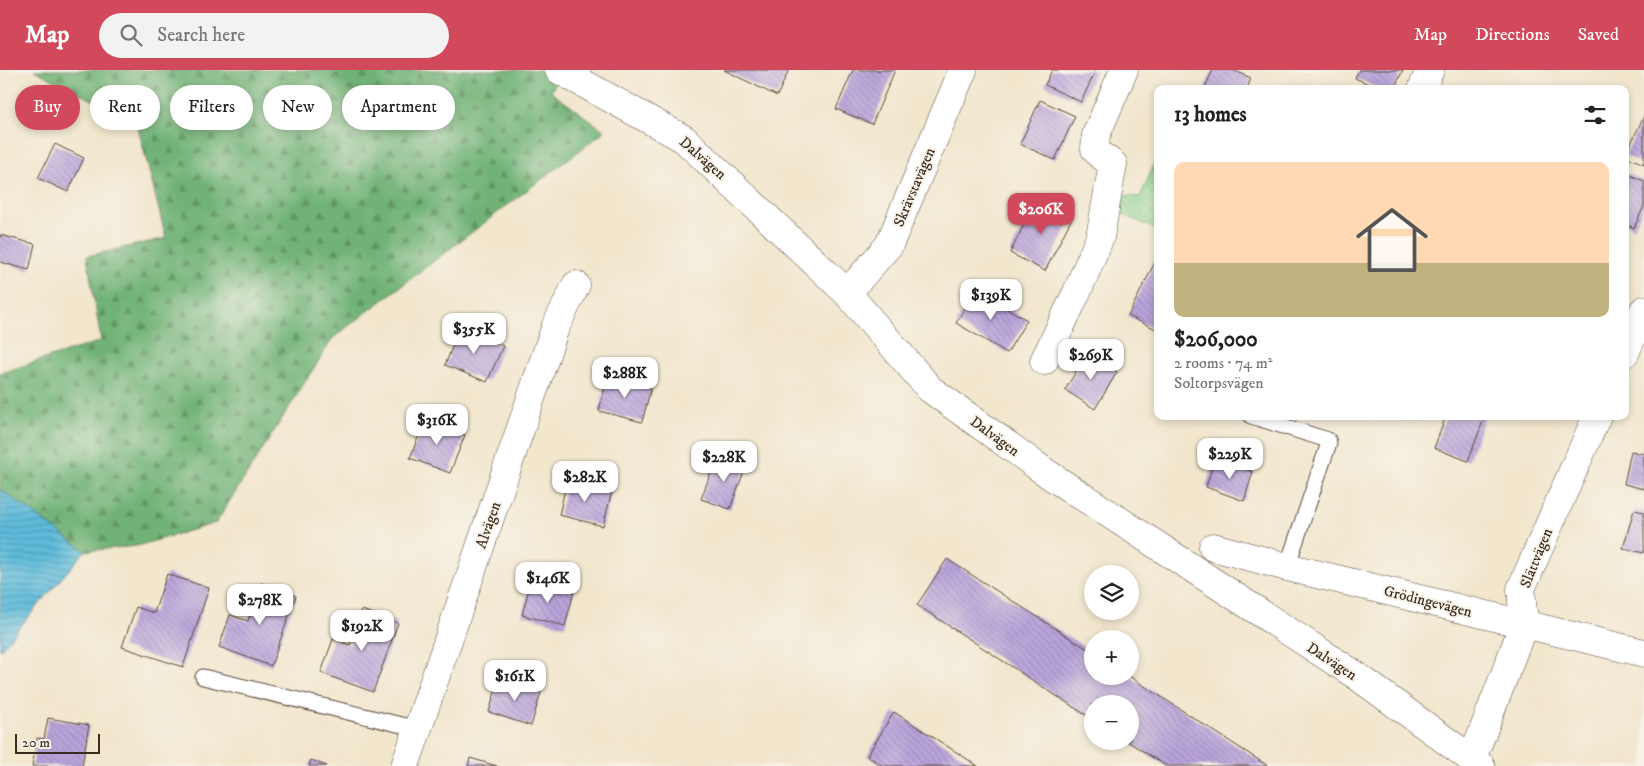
<!DOCTYPE html>
<html lang="en">
<head>
<meta charset="utf-8">
<style>
	:root { --surface:#fff; --page:#f2f2f2; --text:#222; --muted:#767676; --line:#e0e0e0; --accent:#d1495b }
	body { margin:0; font-family:"IM FELL DW Pica",serif; background:var(--page); color:var(--text); height:100vh; display:flex; flex-direction:column; font-size:19px; white-space:nowrap }
	* { box-sizing:border-box; margin:0 }
	p { font-size:16px; color:var(--muted) }
	.icon { flex:none; width:28px; height:28px; fill:none; stroke:currentColor; stroke-width:2; stroke-linecap:round; stroke-linejoin:round }
	.map { position:relative; flex:1; overflow:hidden }
	.panel { position:absolute; left:1154px; top:15px; width:475px; height:335px; display:flex; flex-direction:column; background:var(--surface); border-radius:10px; box-shadow:0 2px 8px #0003 }
	.panel>* { flex:none }
	.guide { position:absolute; left:15px; top:15px; width:475px; height:45px; display:flex; gap:10px }
	.tools { position:absolute; left:1084px; top:495px; display:grid; gap:10px }
	.tools a { display:grid; place-items:center; width:55px; height:55px; border-radius:50%; background:var(--surface); box-shadow:0 2px 8px #0003; font-size:25px }
	.scale { position:absolute; left:15px; bottom:12px; width:85px; box-sizing:border-box; padding-left:5px; border:2px solid #3b2a1e; border-top:0; font-size:14px; line-height:18px; white-space:nowrap; color:#3b2a1e; -webkit-text-stroke:4px #f7f3e8; paint-order:stroke }
	.price { position:absolute; translate:-50% -42px; padding:0 11px; border-radius:10px; background:#fff; color:#222; font-size:16px; line-height:32px; filter:drop-shadow(0 1px 2px #0008) }
	.price::after { content:''; position:absolute; left:50%; top:30px; width:15px; height:11px; margin-left:-8px; background:inherit; clip-path:polygon(0 0,100% 0,50% 100%) }
	.price.active { background:var(--accent); color:#fff }
	ul { padding:0; list-style:none }
	li { display:grid; align-content:center; gap:10px; height:265px; padding:0 20px }
	li+li { border-top:1px solid var(--line) }
	li span { display:grid; place-items:center; height:155px; border-radius:10px; color:#555 }
	li>.icon { margin-inline-start:auto }
	span .icon { width:90px; height:90px; fill:#fffc; stroke-width:1 }
	li b { font-size:21px }
	h2 { display:flex; justify-content:space-between; align-items:center; height:60px; padding:0 20px; font-size:21px }
	.tag { padding:0 18px; border-radius:22px; background:var(--surface); box-shadow:0 2px 8px #0003; font-size:18px; line-height:45px }
	.tag.active { background:var(--accent); color:#fff }
	header { display:flex; align-items:center; gap:30px; box-sizing:border-box; height:70px; padding:0 25px; background:var(--accent); color:#fff }
	header strong { font-size:24px }
	nav { display:flex; gap:28px; margin-inline-start:auto; font-size:18px }
	.search { width:350px; height:45px; background:var(--page); display:flex; align-items:center; gap:12px; box-sizing:border-box; padding:0 18px; border-radius:28px; color:var(--muted); font-size:19px }
	.map>svg:first-child { display:block }
	.grass { fill:url(#grass-dots); stroke:#647e54 }
	.forest { fill:url(#forest-firs); stroke:#566e4a }
	.water { fill:url(#water-rules); stroke:#4c727c }
	.building { fill:url(#building-back-hatch) }
	.lines { fill:none; stroke-linecap:round; stroke-linejoin:round }
	.service-casing { stroke:#564638; stroke-width:17 }
	.minor-casing { stroke:#564638; stroke-width:29 }
	.primary-casing { stroke:#564638; stroke-width:29 }
	.service { stroke:#fff; stroke-width:15 }
	.minor { stroke:#fff; stroke-width:28 }
	.primary { stroke:#fff; stroke-width:28 }
	.labels { text-anchor:middle; stroke-width:4; stroke-linejoin:round; paint-order:stroke }
	.street-label { font-size:15px; fill:#3b2a1e; stroke:#f7f3e8 }
</style>
</head>
<body>
<header>
<strong>Map</strong>
<div class="search"><svg class="icon" aria-label="search" viewBox="0 0 24 24"><circle cx="10" cy="10" r="6"/><path d="M15 15l6 6"/></svg>Search here</div>
<nav><a>Map</a><a>Directions</a><a>Saved</a></nav>
</header>
<div class="map">
<svg width="1644" height="696" viewBox="0 0 1644 696">
	<defs>
		<pattern id="grass-dots" width="8" height="8" patternUnits="userSpaceOnUse" patternTransform="scale(1.25)"><rect width="8" height="8" fill="#8cd18b"/><path d="M2 2h.1M6 6h.1" fill="none" stroke="#74aa71" stroke-width="1.8" stroke-linecap="round"/></pattern>
		<pattern id="forest-firs" width="22" height="20" patternUnits="userSpaceOnUse" patternTransform="scale(1.25)"><rect width="22" height="20" fill="#71b377"/><path d="M5 1l3.5 6h-7zM16 11l3.5 6h-7z" fill="#5e9261"/></pattern>
		<pattern id="water-rules" width="6" height="5" patternUnits="userSpaceOnUse" patternTransform="scale(1.25)"><rect width="6" height="5" fill="#5dbbdb"/><path d="M0 2.5h6" fill="none" stroke="#4e98b1"/></pattern>
		<pattern id="building-back-hatch" width="6" height="6" patternUnits="userSpaceOnUse" patternTransform="scale(1.25)"><rect width="6" height="6" fill="#b9a5dc"/><path d="M-1 5l2 2M0 0l6 6M5-1l2 2" fill="none" stroke="#9887b2"/></pattern>
	</defs>
	<rect width="100%" height="100%" fill="#f7f3e8"/>
	<filter id="ink" filterUnits="userSpaceOnUse"><feTurbulence type="fractalNoise" baseFrequency=".02" numOctaves="2"/><feDisplacementMap in="SourceGraphic" scale="10" xChannelSelector="R" yChannelSelector="G"/><feConvolveMatrix kernelMatrix="1 2 1 2 8 2 1 2 1" color-interpolation-filters="sRGB"/></filter>
	<filter id="wash" filterUnits="userSpaceOnUse"><feTurbulence type="fractalNoise" baseFrequency=".0096" numOctaves="4" result="noise"/><feDisplacementMap in="SourceGraphic" scale="20" xChannelSelector="R" yChannelSelector="G"/><feGaussianBlur stdDeviation="1.12" result="paint"/><feColorMatrix in="noise" values="0 0 0 0 0 0 0 0 0 0 0 0 0 0 0 0 0 1.4 0 .05"/><feComposite in="paint" operator="in"/></filter>
	<g filter="url(#wash)">
		<rect width="100%" height="100%" fill="#f2e6cd"/>
		<path class="grass" d="M1156,90H1157V160L1116,141L1119,125L1140,127Z"/>
		<path class="forest" d="M34,0H561L551,22L605,61L333,268L216,453L137,476L85,481L0,419V303L101,271L87,186L166,168L137,53Z"/>
		<path class="water" d="M0,419L85,481L0,580Z"/>
		<g id="blocks">
			<path class="building" d="M724,0H789L777,26Z
				M853,0H895L872,54L836,39Z
				M1052,0H1096L1081,32L1045,15Z
				M1213,0H1233L1251,8L1247,19H1204Z
				M1359,0H1403L1394,19H1380L1355,8Z
				M1040,30L1075,46L1055,90L1020,74Z
				M1644,46V94L1625,86Z
				M55,74L84,88L68,122L38,108Z
				M1625,103L1644,111V136L1634,158L1625,154Z
				M1036,130L1072,148L1045,201L1010,183Z
				M0,165L35,174L29,200L0,192Z
				M1156,190L1158,191V260L1128,246Z
				M975,220L1027,250L1007,283L956,253Z
				M460,258L503,276L487,312L445,295Z
				M1087,283L1117,302L1095,339L1065,320Z
				M607,307L651,318L642,352L599,341Z
				M1446,346H1485L1468,391L1434,378Z
				M425,350L465,365L450,403L410,388Z
				M1631,381L1644,384V419L1624,414Z
				M717,386L746,396L730,439L701,429Z
				M1215,388L1253,402L1244,431L1206,417Z
				M567,410L612,421L603,456L559,445Z
				M1634,440L1644,442V483L1623,478Z
				M947,489L1092,582V606H1129L1268,696H1166L1127,671H1130V634H1092V649L917,535Z
				M167,504L209,518L183,597L122,577L136,537L154,543Z
				M531,511L574,522L565,556L522,545Z
				M261,513L296,526L271,596L219,577L230,545L248,551Z
				M362,540L398,553L373,622L321,603L333,569L350,575Z
				M499,609L541,622L531,656L489,642Z
				M894,642L978,696H883L867,686Z
				M48,648L89,655L82,696H32L37,668L44,669Z
				M470,688L497,696H468Z
				M311,690L327,696H309Z"/>
		</g>
	</g>
	<g filter="url(#ink)">
		<use href="#blocks" fill-opacity="0" stroke="#564638" stroke-width="1"/>
		<g class="lines">
			<g class="service-casing">
				<path id="service" d="M1251,346L1328,370L1329,373L1287,497
					M203,607L418,659"/>
			</g>
			<g class="minor-casing">
				<path id="minor" d="M1422,19L1430,0
					M847,223L889,175L963,0
					M1625,283L1644,240
					M1044,291L1077,222L1100,167L1113,94L1100,85L1095,79L1096,65L1124,0
					M1213,477L1287,497L1644,583
					M1470,689L1478,674L1524,554L1521,519L1597,346
					M405,696L555,258L576,215"/>
			</g>
			<g class="primary-casing">
				<path id="primary" d="M559,0L684,69L847,223L930,319L1048,404L1357,606L1481,696"/>
			</g>
			<use href="#service" class="service"/>
			<use href="#minor" class="minor"/>
			<use href="#primary" class="primary"/>
		</g>
	</g>
	<g class="labels">
		<g class="street-label">
			<text transform="translate(703 88) rotate(41)" y="5">Dalvägen</text>
			<text transform="translate(914 117) rotate(-67)" y="5">Skrävstavägen</text>
			<text transform="translate(995 366) rotate(36)" y="5">Dalvägen</text>
			<text transform="translate(488 455) rotate(-71)" y="5">Alvägen</text>
			<text transform="translate(1536 488) rotate(-68)" y="5">Slättvägen</text>
			<text transform="translate(1428 531) rotate(14)" y="5">Grödingevägen</text>
			<text transform="translate(1332 591) rotate(33)" y="5">Dalvägen</text>
		</g>
	</g>
</svg>
<div class="tools">
<a><svg class="icon" aria-label="layers" viewBox="0 0 24 24"><path d="M12 4l9 5-9 5-9-5zM3 14l9 5 9-5"/></svg></a>
<a>+</a>
<a>−</a>
</div>
<div class="scale">20 m</div>
<b class="price active" style="left:1041px;top:165px">$206K</b>
<b class="price" style="left:991px;top:251px">$139K</b>
<b class="price" style="left:474px;top:285px">$355K</b>
<b class="price" style="left:1091px;top:311px">$269K</b>
<b class="price" style="left:625px;top:329px">$288K</b>
<b class="price" style="left:437px;top:376px">$316K</b>
<b class="price" style="left:1230px;top:410px">$229K</b>
<b class="price" style="left:724px;top:413px">$228K</b>
<b class="price" style="left:585px;top:433px">$282K</b>
<b class="price" style="left:548px;top:534px">$146K</b>
<b class="price" style="left:260px;top:556px">$278K</b>
<b class="price" style="left:362px;top:582px">$192K</b>
<b class="price" style="left:515px;top:632px">$161K</b>
<div class="guide">
<a class="tag active">Buy</a>
<a class="tag">Rent</a>
<a class="tag">Filters</a>
<a class="tag">New</a>
<a class="tag">Apartment</a>
</div>
<section class="panel">
<h2>13 homes<svg class="icon" aria-label="filters" viewBox="0 0 24 24"><path d="M4 7h16M4 17h16"/><circle cx="9" cy="7" r="2"/><circle cx="15" cy="17" r="2"/></svg></h2>
<ul>
<li><span style="background:linear-gradient(#ffd9b3 65%,#c2b280 0)"><svg class="icon" aria-label="home" viewBox="0 0 24 24"><path d="M3 11l9-7 9 7M6 9v11h12V9"/></svg></span><div><b>$206,000</b><p>2 rooms · 74 m²</p><p>Soltorpsvägen</p></div></li>
</ul>
</section>
</div>
</body>
</html>
